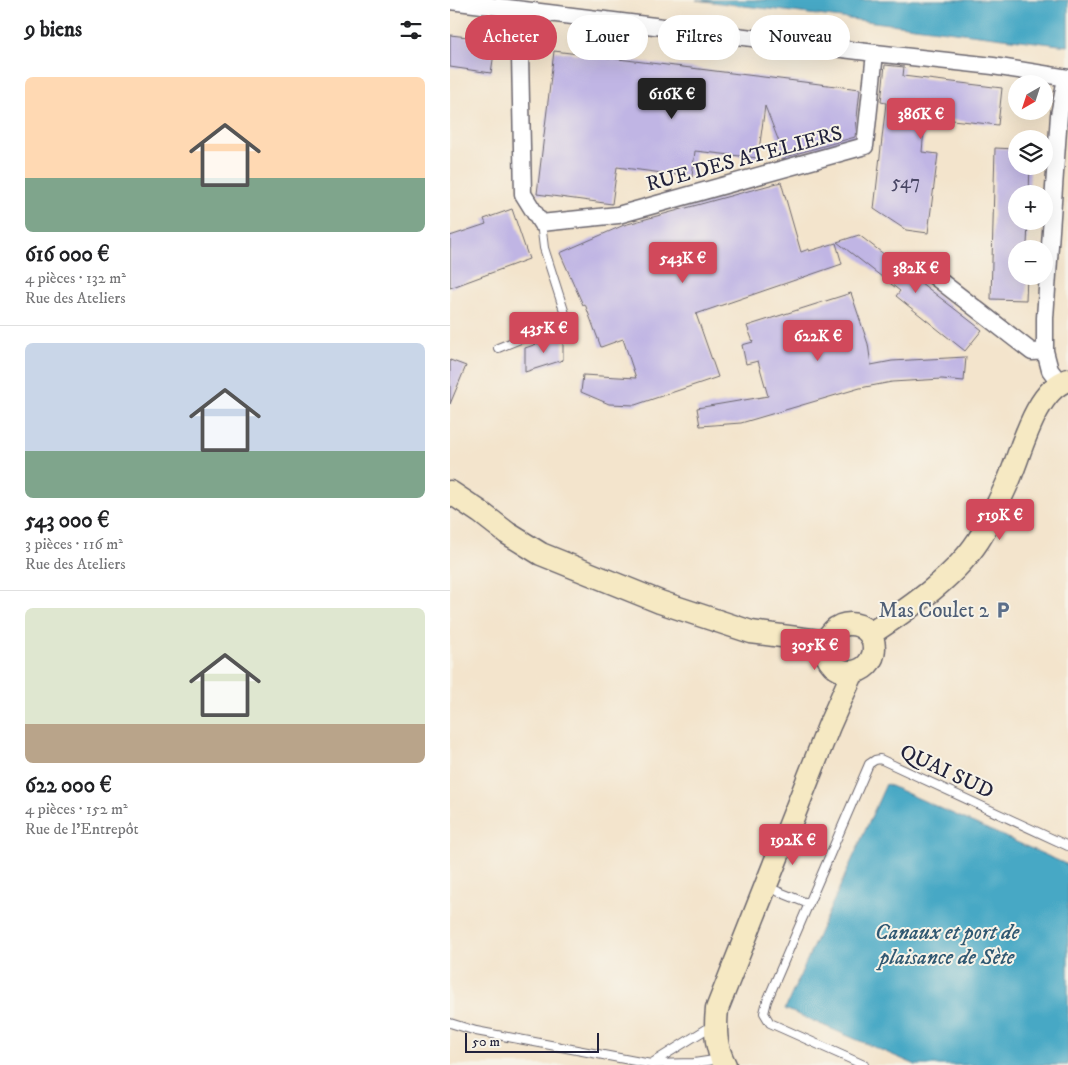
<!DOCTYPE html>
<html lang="fr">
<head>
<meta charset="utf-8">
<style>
	:root { --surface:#fff; --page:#f6f6f6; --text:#202124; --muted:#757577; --line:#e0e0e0; --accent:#d1495b }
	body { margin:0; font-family:"IM FELL DW Pica",serif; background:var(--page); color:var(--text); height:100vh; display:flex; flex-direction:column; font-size:19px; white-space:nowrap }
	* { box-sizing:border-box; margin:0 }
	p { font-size:16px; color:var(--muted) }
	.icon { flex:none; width:28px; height:28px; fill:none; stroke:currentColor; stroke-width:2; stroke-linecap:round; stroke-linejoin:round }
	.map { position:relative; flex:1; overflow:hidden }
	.side { display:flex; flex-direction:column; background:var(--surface); width:450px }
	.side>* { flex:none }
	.banner { position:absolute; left:15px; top:15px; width:475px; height:45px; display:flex; gap:10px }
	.needle { width:32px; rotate:219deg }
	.tools { position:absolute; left:558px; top:75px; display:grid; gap:10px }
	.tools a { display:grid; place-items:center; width:45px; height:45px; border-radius:50%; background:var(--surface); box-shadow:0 5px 20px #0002; font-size:25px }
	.scale { position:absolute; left:15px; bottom:12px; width:134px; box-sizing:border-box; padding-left:5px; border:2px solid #22223b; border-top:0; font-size:14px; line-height:18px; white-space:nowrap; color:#22223b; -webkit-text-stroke:4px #f7f3e8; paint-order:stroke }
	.price { position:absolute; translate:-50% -42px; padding:0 11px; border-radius:5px; background:var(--accent); color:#fff; font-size:16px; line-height:32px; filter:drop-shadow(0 1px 2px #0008) }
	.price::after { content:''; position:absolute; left:50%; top:30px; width:15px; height:11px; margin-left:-8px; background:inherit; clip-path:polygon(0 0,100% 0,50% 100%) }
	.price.current { background:#222; color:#fff }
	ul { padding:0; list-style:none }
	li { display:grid; align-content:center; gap:10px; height:265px; padding:0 25px }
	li+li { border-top:1px solid var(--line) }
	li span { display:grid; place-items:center; height:155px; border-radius:8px; color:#555 }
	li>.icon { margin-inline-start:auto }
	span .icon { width:90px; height:90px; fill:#fffc; stroke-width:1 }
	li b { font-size:21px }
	h2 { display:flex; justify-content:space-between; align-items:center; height:60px; padding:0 25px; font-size:21px }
	.chip { padding:0 18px; border-radius:22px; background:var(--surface); box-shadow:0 5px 20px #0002; font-size:18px; line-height:45px }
	.chip.current { background:var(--accent); color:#fff }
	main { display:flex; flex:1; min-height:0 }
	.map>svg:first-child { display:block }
	.water { fill:#46a8c5; stroke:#346580 }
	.building { fill:#c0b5e4 }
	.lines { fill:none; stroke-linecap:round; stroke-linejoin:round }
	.lane-casing { stroke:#6b666e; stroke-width:10 }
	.street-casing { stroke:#6b666e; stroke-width:19 }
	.secondary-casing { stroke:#6b666e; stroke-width:25 }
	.lane { stroke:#fff; stroke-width:8 }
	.street { stroke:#fff; stroke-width:16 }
	.secondary { stroke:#f6e9c3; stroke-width:22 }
	.labels { text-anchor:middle; stroke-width:4; stroke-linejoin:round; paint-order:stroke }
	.number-label { font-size:19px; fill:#4a4765 }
	.street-label { font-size:21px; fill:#22223b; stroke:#f7f3e8 }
	.service-label { font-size:21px; fill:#4e5e75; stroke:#f7f3e8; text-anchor:end }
	.water-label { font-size:22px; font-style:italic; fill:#305872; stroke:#f7f3e8 }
</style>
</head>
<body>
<main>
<section class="side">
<h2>9 biens<svg class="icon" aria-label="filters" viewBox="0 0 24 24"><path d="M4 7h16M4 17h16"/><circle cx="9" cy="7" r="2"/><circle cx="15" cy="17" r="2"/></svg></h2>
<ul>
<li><span style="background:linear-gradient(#ffd9b3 65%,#7fa58c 0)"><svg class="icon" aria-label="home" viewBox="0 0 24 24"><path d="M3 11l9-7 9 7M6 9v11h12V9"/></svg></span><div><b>616 000 €</b><p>4 pièces · 132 m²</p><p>Rue des Ateliers</p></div></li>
<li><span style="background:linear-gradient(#c9d6e8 70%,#7fa58c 0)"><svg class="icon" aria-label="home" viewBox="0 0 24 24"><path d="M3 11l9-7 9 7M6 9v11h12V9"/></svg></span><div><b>543 000 €</b><p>3 pièces · 116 m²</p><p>Rue des Ateliers</p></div></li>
<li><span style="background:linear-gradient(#dfe7d0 75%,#b9a48a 0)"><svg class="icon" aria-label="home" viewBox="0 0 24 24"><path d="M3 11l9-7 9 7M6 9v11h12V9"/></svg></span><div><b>622 000 €</b><p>4 pièces · 152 m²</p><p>Rue de l'Entrepôt</p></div></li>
</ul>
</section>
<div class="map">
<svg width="618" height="1065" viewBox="0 0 618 1065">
	<rect width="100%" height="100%" fill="#f7f3e8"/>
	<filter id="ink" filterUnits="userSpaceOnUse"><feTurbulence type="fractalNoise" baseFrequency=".02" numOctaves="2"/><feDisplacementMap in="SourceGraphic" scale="10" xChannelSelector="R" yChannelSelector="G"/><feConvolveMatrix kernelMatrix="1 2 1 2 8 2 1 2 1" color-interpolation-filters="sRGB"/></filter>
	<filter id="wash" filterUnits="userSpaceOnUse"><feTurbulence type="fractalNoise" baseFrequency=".0096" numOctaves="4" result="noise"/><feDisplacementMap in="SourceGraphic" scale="20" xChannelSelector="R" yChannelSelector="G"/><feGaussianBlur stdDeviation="1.12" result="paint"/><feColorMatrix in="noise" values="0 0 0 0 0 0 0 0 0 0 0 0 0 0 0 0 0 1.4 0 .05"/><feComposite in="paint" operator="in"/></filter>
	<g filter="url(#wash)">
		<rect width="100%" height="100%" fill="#f3e4cc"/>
		<path class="water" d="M246,0H618V46Z
			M436,784L618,865V1065H466L335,1009Z"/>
		<g id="blocks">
			<path class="building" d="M0,35L46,40L41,73L0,67Z
				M104,51L410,89L405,137L335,157L315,106L308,158L245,151L242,177L167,167L162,204L87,194Z
				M435,65L454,67L453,76L552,88L548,125L475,117L472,152L488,154L478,233L456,230L424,209L436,103L431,102Z
				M545,148L566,149V166H580L579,192L566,194V221H578L577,246H573V249H566V276H577L576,300L541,299Z
				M331,182L351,252L359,249V251L386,243L392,264L246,314L268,377L185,405L159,404L131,392L133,375L186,378L173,339L151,347L135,304L133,305L110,253L174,225Z
				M62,209L79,259L0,288V236L36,224L34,219Z
				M409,235L532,330L515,351L446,296L450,291L387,242Z
				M401,293L418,344L421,365L442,361L516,357L514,381L492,379L442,382L410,388L291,423L250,426L247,408L318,396L308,361L296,364L292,345L303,342L297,326Z
				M113,335V360L75,372V348Z
				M0,360L16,366L0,404Z"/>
		</g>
	</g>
	<g filter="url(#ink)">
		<use href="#blocks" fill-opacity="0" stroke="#6b666e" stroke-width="1"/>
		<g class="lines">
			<g class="lane-casing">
				<path id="lane" d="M48,348L117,320L94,248L91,223
					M317,887L359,904
					M0,1023L26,1031L201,1064L244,1063L271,1059
					M202,1063L263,1025
					M414,1065L320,1023L314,1013L317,1001L419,764L425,760L430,759L618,846"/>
			</g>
			<g class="street-casing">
				<path id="street" d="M0,1L425,53L543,66L618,78
					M69,10L73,194L91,223L168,215L415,146L425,53
					M467,263L582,352L595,351
					M610,383L600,370L595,351V318L609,115L616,78"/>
			</g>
			<g class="secondary-casing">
				<path id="secondary" d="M0,492L30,512L57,533L91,554L210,602L301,632L377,642
					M376 648a24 24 0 1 1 48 0a24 24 0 1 1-48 0Z
					M420,634C460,608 509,575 533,533C542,517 550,499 558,482C571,453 585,390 618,380
					M275,1065C265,1047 265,1029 267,1009L379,726L403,672"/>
			</g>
			<use href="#lane" class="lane"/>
			<use href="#street" class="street"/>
			<use href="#secondary" class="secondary"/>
		</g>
	</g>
	<defs>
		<g id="parking-bare" transform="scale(1.35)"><path d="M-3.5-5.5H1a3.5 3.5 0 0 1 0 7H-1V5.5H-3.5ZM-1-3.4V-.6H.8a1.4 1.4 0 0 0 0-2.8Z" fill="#5c6f8a" stroke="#f7f3e8" stroke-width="2.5" paint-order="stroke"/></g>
	</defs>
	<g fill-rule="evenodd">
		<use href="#parking-bare" x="553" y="610"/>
	</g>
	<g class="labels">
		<g class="number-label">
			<text x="456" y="188">547</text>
		</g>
		<g class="street-label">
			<text transform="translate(294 158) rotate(-15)" y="7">RUE DES ATELIERS</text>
			<text transform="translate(497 771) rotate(25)" y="7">QUAI SUD</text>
		</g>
		<g class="service-label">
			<text x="539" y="617">Mas Coulet 2</text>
		</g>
		<g class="water-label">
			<text x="497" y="939">Canaux et port de<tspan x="497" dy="25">plaisance de Sète</tspan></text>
		</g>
	</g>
</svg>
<div class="tools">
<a><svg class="needle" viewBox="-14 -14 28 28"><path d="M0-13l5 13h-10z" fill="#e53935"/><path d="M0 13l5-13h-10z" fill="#757577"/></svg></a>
<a><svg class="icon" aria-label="layers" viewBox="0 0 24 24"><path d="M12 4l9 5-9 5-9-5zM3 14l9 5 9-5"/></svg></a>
<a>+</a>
<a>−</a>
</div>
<div class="scale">50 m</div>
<b class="price current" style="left:222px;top:120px">616K €</b>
<b class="price" style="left:471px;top:140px">386K €</b>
<b class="price" style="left:233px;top:284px">543K €</b>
<b class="price" style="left:466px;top:294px">382K €</b>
<b class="price" style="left:94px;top:354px">435K €</b>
<b class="price" style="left:368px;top:362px">622K €</b>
<b class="price" style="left:550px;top:541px">519K €</b>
<b class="price" style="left:365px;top:671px">305K €</b>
<b class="price" style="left:343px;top:866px">192K €</b>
<div class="banner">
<a class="chip current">Acheter</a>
<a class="chip">Louer</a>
<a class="chip">Filtres</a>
<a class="chip">Nouveau</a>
</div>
</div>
</main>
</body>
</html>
